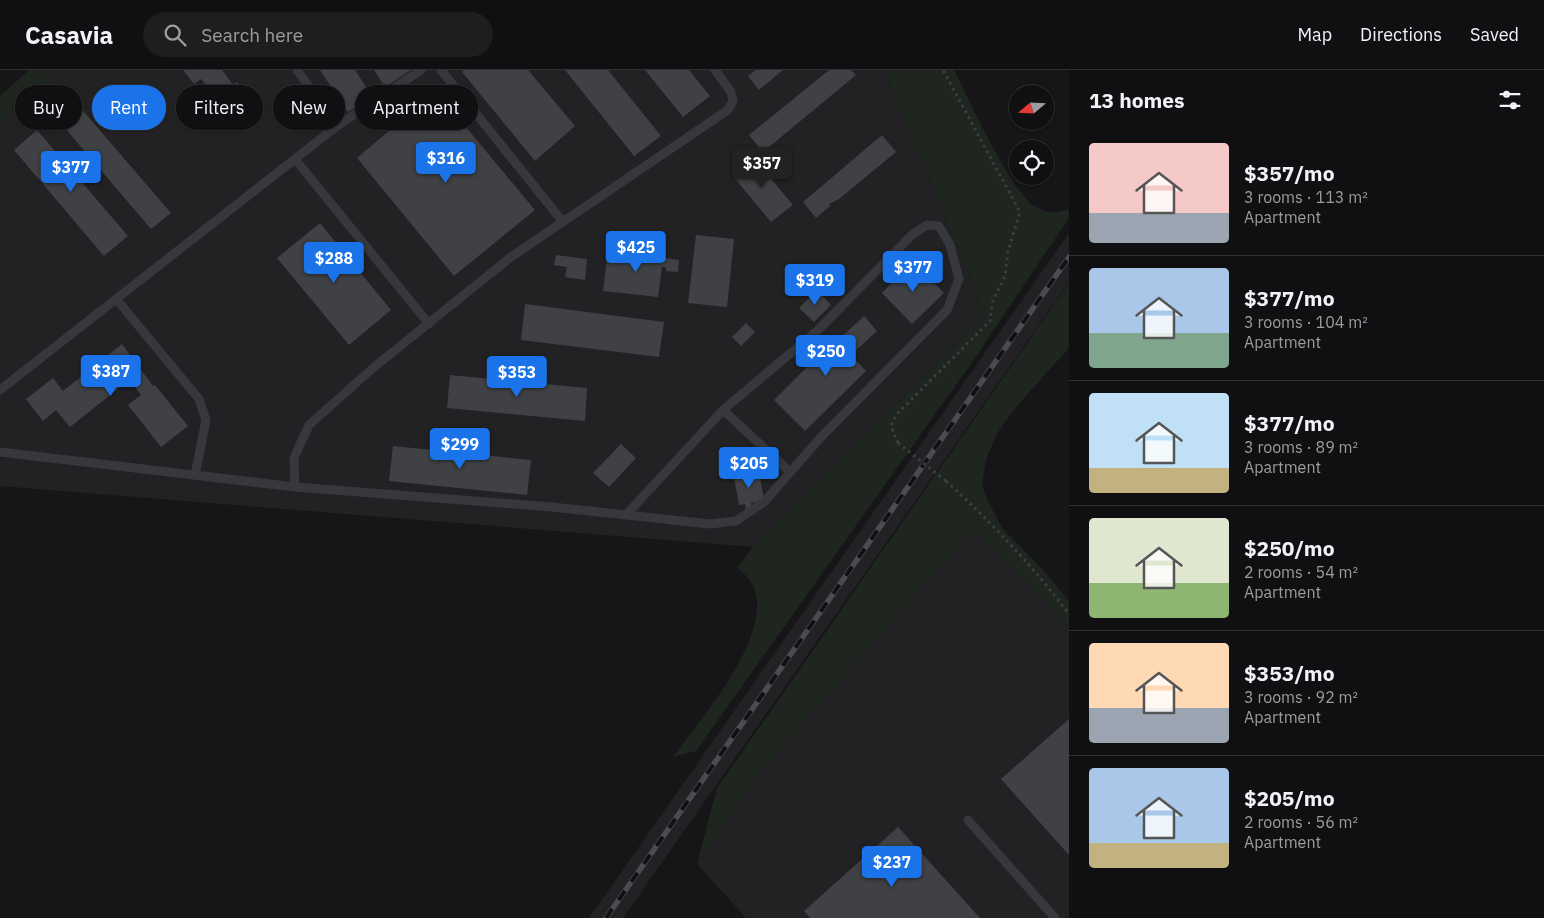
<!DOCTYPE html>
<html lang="en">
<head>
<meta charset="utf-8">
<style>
	:root { --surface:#101012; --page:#1e1e20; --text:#f1f3f6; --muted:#9c9d9f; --line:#303032; --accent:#1a73e8 }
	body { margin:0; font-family:"IBM Plex Sans",sans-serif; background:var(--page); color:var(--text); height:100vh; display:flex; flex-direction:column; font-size:19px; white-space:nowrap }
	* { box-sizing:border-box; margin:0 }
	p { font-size:16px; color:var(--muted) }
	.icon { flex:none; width:28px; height:28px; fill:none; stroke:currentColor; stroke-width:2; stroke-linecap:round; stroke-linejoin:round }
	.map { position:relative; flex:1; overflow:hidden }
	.side { display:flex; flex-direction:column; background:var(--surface); width:475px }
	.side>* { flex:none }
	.top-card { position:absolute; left:15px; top:15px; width:475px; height:45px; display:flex; gap:10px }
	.needle { width:32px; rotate:251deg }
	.controls { position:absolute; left:1009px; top:15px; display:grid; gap:10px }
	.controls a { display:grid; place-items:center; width:45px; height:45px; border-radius:50%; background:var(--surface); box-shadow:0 1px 4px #0004,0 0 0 1px var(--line); font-size:25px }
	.price { position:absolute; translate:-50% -42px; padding:0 11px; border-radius:5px; background:var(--accent); color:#fff; font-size:16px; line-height:32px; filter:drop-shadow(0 1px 2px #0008) }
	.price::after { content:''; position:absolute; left:50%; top:30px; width:15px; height:11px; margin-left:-8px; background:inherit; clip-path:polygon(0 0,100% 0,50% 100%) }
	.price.selected { background:#222; color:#fff }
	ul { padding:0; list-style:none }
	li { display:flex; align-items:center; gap:15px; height:125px; padding:0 20px }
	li+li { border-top:1px solid var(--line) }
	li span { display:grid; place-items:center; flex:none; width:140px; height:100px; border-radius:5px; color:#555 }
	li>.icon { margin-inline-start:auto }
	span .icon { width:60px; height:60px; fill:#fffc; stroke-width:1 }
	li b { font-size:21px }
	h2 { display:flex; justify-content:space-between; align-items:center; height:60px; padding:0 20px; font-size:21px }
	.pill { padding:0 18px; border-radius:22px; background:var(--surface); box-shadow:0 1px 4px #0004,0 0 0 1px var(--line); font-size:18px; line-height:45px }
	.pill.selected { background:var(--accent); color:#fff }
	header { display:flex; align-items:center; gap:30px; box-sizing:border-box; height:70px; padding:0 25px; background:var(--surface); border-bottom:1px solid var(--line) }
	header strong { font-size:24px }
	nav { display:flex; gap:28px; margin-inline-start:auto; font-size:18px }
	.search { width:350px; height:45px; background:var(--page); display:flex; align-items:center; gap:12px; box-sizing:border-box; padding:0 18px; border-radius:28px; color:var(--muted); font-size:19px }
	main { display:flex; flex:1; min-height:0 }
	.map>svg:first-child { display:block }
	.built { fill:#222225 }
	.green { fill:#1e261f }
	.building { fill:#404145 }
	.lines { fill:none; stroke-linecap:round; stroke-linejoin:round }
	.path { stroke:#3d3f44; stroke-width:3; stroke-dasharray:2.5 4; stroke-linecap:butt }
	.lane { stroke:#37383d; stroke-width:9 }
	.rail-casing { stroke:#4a4c52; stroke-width:5.5 }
	.rail { stroke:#111113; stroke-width:4; stroke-dasharray:11; stroke-linecap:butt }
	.path-bridge { stroke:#3d3f44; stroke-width:3; stroke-dasharray:2.5 4; stroke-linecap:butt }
</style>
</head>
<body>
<header>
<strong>Casavia</strong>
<div class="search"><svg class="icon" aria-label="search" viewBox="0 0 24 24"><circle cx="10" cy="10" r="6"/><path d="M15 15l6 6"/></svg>Search here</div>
<nav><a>Map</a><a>Directions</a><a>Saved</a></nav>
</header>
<main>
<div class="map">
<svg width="1069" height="848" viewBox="0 0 1069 848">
	<rect width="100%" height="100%" fill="#161618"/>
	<path class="built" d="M58,0H884L975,219L982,250L753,477L0,416V51Z
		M1069,163V212L623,848H589Z
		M972,459L1069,555V848H746L697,794L756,707Z"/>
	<path class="green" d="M29,0H58L0,51V26Z
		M884,0H954C969,29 1011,123 1036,137C1047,144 1057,143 1069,139V148L975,288L696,681L673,687C700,649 799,539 737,498L753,477L982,250L975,219Z
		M1069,213V278L1016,337L996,365L986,390L982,413L986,427L1002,458L1044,501L1069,531V555L972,460L756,707L697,794L717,718Z"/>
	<path class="building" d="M183,0H222L233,15L237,12L248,26L220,48L209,33L211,32L207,26L212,23L201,9L194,14Z
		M320,0H355L372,26L348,42Z
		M374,0H411L385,17Z
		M464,0H528L575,56L535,91L462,2Z
		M565,0H608L661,66L634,86Z
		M645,0H689L710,26L683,47Z
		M756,0H783L759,20L748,6Z
		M829,0H851L856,5L763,82L749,65Z
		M436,21L535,140L454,206L357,88Z
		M78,35L171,143L151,159L59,51Z
		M37,60L128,166L104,186L14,80Z
		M882,65L896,82L839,129L829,134L830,136L816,148L803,132Z
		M752,86L793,135L771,152L731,104Z
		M320,153L391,240L349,275L277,188Z
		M696,165L734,169L727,237L688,233Z
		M608,180L679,190L678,202L666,201V197H662L658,227L603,221Z
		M556,185L587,189L585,210L565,207L567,197L554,195Z
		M913,191L944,223L912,254L882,223Z
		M817,220L831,235L814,252L799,238Z
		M525,234L664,252L659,287L521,270Z
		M864,246L877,261L851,285L866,301L805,361L774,330L835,269L837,271Z
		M746,253L755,262L741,276L732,267Z
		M122,274L153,316L155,315L188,356L161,377L128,335L141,325L129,310L70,357L56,340L43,351L26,329L53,308L63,321Z
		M450,305L587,318L585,351L447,338Z
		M621,374L636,388L609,417L593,403Z
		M393,376L531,390L527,425L389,411Z
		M759,402L764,430L751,433L752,438L746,439L745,434L739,435L734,407Z
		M1069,649V785L1001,709Z
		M898,757L980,848H810L804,841Z"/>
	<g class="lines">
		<path class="path" d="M898,373L891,356L896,345L990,251L993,230L1005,206L1008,182L1020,142L943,0
			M946,411C992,453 1031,494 1069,544"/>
		<path class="lane" d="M297,0L337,56
			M441,0L563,152
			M295,89L429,254
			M117,230L199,329L206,350L195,405
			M0,320L337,56L421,0
			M723,340L790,402
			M0,382L295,417L552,437L710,454L736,451L764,432L822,366L947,240L959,209L950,175L939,156L927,155L913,164L817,261L723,340L626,445
			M295,417L294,388L309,355L373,298L511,187L728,40L733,31L731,22L715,0
			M968,750L1055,848"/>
		<g class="rail-casing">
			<path id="rail" d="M606,848L1069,187"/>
		</g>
		<use href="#rail" class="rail"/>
		<path class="path-bridge" d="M898,373L946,411"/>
	</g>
</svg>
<div class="controls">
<a><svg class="needle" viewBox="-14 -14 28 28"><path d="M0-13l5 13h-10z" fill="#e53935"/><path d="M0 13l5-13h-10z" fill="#9c9d9f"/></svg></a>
<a><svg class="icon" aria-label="locate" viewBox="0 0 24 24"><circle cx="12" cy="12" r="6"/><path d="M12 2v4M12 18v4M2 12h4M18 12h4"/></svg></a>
</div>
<b class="price" style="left:446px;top:114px">$316</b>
<b class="price selected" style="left:762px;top:119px">$357</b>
<b class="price" style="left:71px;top:123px">$377</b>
<b class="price" style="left:636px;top:203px">$425</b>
<b class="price" style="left:334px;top:214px">$288</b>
<b class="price" style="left:913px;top:223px">$377</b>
<b class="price" style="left:815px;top:236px">$319</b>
<b class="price" style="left:826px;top:307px">$250</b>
<b class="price" style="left:111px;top:327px">$387</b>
<b class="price" style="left:517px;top:328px">$353</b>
<b class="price" style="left:460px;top:400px">$299</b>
<b class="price" style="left:749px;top:419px">$205</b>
<b class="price" style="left:892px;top:818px">$237</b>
<div class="top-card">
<a class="pill">Buy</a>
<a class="pill selected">Rent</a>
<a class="pill">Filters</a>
<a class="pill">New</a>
<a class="pill">Apartment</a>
</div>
</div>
<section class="side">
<h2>13 homes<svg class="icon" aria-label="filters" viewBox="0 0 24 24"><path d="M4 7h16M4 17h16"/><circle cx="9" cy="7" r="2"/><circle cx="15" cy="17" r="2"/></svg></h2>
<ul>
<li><span style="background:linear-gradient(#f6c9c9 70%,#9aa5b1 0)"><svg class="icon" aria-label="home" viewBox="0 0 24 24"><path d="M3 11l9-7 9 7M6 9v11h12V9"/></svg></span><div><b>$357/mo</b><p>3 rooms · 113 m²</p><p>Apartment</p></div></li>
<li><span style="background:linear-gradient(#a9c7e8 65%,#7fa58c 0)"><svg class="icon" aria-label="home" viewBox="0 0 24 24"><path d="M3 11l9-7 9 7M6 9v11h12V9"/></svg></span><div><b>$377/mo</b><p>3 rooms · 104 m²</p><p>Apartment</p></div></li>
<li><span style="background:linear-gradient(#bfe0f5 75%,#c2b280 0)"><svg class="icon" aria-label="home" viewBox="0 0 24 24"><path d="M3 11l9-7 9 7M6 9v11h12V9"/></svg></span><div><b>$377/mo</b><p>3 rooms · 89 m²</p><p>Apartment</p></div></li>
<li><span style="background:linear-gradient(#dfe7d0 65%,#8fb573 0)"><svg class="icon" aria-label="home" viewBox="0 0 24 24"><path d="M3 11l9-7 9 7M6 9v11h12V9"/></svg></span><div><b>$250/mo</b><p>2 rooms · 54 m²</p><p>Apartment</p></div></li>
<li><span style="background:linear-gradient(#ffd9b3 65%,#9aa5b1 0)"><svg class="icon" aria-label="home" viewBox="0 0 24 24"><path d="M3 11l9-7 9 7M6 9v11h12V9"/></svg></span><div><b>$353/mo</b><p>3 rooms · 92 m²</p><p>Apartment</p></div></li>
<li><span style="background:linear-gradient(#a9c7e8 75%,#c2b280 0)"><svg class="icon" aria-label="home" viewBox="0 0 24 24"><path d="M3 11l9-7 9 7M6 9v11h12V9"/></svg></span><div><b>$205/mo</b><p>2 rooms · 56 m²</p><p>Apartment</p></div></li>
</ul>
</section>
</main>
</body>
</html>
